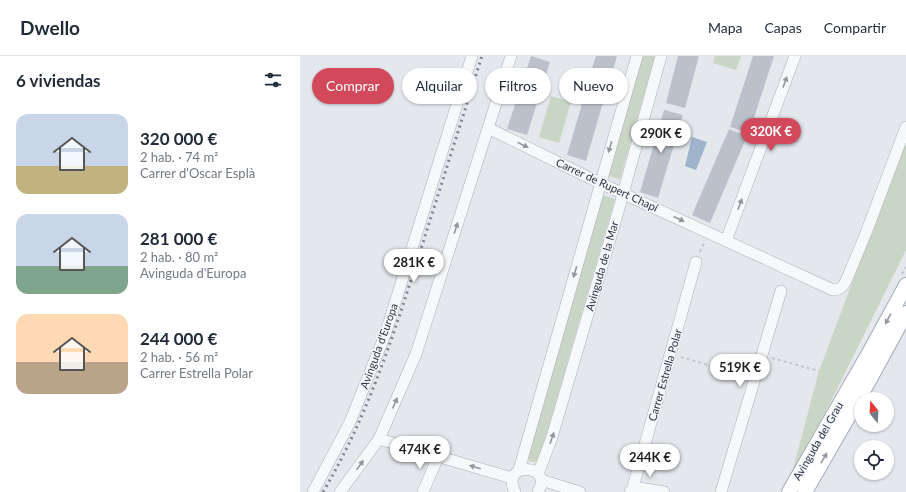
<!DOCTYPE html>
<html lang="es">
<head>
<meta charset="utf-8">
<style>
	:root { --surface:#fff; --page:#f2f2f3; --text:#1f2937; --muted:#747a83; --line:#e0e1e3; --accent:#d1495b }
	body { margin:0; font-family:Lato,sans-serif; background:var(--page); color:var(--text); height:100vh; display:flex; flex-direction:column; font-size:15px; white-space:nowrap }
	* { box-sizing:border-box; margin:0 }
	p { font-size:13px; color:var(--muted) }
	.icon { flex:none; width:22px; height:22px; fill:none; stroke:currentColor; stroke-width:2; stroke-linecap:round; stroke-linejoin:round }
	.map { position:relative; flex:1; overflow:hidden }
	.panel { display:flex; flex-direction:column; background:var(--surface); width:300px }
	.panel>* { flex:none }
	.hud { position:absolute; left:12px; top:12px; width:380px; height:36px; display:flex; gap:8px }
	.needle { width:26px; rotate:342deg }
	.tools { position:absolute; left:554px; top:336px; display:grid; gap:8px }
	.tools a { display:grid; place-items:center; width:40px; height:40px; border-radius:50%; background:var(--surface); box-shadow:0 1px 3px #0004; font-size:20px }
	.price { position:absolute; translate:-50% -34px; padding:0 9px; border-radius:14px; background:#fff; color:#222; font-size:13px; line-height:26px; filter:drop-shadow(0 1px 2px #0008) }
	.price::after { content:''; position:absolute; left:50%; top:24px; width:12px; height:9px; margin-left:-6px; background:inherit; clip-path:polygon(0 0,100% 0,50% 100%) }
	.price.selected { background:var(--accent); color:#fff }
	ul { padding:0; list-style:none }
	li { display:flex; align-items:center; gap:12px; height:100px; padding:0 16px }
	li span { display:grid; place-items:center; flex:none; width:112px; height:80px; border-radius:12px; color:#555 }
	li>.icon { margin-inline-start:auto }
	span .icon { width:48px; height:48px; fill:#fffc; stroke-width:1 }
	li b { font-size:17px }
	h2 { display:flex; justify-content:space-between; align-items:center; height:48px; padding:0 16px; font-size:17px }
	.chip { padding:0 14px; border-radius:18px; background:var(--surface); box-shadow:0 1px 3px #0004; font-size:14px; line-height:36px }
	.chip.selected { background:var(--accent); color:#fff }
	header { display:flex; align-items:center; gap:24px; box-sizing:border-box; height:56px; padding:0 20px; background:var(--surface); border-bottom:1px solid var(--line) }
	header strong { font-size:19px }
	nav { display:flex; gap:22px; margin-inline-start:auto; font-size:14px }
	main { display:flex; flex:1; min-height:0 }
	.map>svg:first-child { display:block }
	.green { fill:#c9d6c5 }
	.water { fill:#9fb4cc }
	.building { fill:#bbc0ca }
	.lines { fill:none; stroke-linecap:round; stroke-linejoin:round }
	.minor-casing { stroke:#a9aeb7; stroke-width:12 }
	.major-casing { stroke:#a3abb8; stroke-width:16 }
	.path { stroke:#c2c5cb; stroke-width:2; stroke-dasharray:3 3; stroke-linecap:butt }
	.minor { stroke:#f7f8fa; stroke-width:11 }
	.major { stroke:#fff; stroke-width:14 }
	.rail { stroke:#7d8696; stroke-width:3; stroke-dasharray:2 4; stroke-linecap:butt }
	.oneway { fill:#9196a0 }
	.oneway2 { fill:#959aa2 }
	.labels { text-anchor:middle; stroke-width:3; stroke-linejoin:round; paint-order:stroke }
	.street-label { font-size:11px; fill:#2b3445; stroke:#f4f6f9 }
</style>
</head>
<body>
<header>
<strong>Dwello</strong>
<nav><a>Mapa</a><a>Capas</a><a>Compartir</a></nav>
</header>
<main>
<section class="panel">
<h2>6 viviendas<svg class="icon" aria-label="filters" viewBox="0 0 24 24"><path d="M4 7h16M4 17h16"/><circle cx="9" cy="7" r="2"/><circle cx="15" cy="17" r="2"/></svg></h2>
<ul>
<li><span style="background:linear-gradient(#c9d6e8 65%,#c2b280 0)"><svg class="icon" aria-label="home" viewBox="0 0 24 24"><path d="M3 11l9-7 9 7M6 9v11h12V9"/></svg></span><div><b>320 000 €</b><p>2 hab. · 74 m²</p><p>Carrer d'Oscar Esplà</p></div></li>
<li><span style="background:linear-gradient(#c9d6e8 65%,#7fa58c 0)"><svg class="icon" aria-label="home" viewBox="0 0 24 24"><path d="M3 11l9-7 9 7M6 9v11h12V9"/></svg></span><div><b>281 000 €</b><p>2 hab. · 80 m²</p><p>Avinguda d'Europa</p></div></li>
<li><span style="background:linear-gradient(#ffd9b3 60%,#b9a48a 0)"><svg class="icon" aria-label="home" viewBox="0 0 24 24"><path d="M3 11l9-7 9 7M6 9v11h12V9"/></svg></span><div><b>244 000 €</b><p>2 hab. · 56 m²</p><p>Carrer Estrella Polar</p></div></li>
</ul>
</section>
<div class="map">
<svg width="606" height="436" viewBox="0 0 606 436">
	<rect width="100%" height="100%" fill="#e4e7ec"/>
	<path class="green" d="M342,0H355L320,123L308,120Z
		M415,0H441L436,14L413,7Z
		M251,40L271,46L259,87L239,81Z
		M606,83V194L531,345L491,421L519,315Z
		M302,139L315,143L238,407L229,405L228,401Z"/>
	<path class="water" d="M392,81L407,86L396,114L385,110Z"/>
	<path class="building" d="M231,0L250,6L227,79L207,73Z
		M296,0H317L312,18L292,12Z
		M378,0H399L385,52L366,47Z
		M453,0H474L449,77L430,71Z
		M291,17L310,22L286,105L267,99Z
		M364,54L383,59L358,142L340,136Z
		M429,73L447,80L410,167L392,159Z"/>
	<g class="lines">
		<g class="minor-casing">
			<path id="minor" d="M188,72L300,127L533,234C540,234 543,231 546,225L566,177L606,71
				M426,185L495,0
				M79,383L212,422
				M219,414L337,0
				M238,418L252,381L318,156L361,0
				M241,424L280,436
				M333,431L364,436
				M13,436L50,366L85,279L172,0
				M40,436L79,383L116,298L211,0
				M123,436L138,401
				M215,436C199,405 255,407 238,436
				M330,436L333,431L396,206
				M421,436L481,235"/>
		</g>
		<g class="major-casing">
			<path id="major" d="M489,436L569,297L606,229
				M505,436L570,323L606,257"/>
		</g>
		<path class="path" d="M400,196L405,185
			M602,218L606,211
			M381,301L446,320
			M472,302L519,315"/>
		<use href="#minor" class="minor"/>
		<use href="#major" class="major"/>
		<path class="rail" d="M23,436C67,362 93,281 119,199C140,133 161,66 182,0"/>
	</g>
	<defs><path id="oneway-solid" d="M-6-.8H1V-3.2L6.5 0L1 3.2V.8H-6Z"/></defs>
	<g class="oneway">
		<use href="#oneway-solid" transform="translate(485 26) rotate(-70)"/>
		<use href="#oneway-solid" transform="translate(223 89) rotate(26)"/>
		<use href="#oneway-solid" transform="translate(310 91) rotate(106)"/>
		<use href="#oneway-solid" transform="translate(440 148) rotate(-70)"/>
		<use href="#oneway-solid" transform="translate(379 163) rotate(25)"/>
		<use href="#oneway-solid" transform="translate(156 172) rotate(-72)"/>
		<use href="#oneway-solid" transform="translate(275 216) rotate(106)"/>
		<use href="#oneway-solid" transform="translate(95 347) rotate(-66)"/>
		<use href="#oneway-solid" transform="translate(252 382) rotate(-71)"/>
		<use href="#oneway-solid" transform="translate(60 409) rotate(-54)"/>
		<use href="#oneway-solid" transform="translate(175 411) rotate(-164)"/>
	</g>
	<g class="oneway2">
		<use href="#oneway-solid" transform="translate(588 263) rotate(118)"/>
		<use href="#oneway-solid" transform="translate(524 402) rotate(-60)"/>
	</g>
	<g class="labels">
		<g class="street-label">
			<text transform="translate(307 129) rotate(25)" y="4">Carrer de Rupert Chapí</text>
			<text transform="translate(302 210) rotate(-74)" y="4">Avinguda de la Mar</text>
			<text transform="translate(79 290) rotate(-70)" y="4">Avinguda d'Europa</text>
			<text transform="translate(365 319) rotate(-74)" y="4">Carrer Estrella Polar</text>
			<text transform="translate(518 385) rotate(-60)" y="4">Avinguda del Grau</text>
		</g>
	</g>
</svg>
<div class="tools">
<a><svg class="needle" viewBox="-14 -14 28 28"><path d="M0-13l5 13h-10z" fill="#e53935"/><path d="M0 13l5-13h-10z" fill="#747a83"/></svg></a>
<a><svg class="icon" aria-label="locate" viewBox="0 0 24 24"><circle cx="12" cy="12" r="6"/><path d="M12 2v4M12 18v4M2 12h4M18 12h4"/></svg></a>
</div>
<b class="price selected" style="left:471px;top:96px">320K €</b>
<b class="price" style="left:361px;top:98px">290K €</b>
<b class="price" style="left:114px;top:227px">281K €</b>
<b class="price" style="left:440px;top:332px">519K €</b>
<b class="price" style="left:120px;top:414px">474K €</b>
<b class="price" style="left:350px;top:422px">244K €</b>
<div class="hud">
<a class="chip selected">Comprar</a>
<a class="chip">Alquilar</a>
<a class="chip">Filtros</a>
<a class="chip">Nuevo</a>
</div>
</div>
</main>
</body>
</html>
